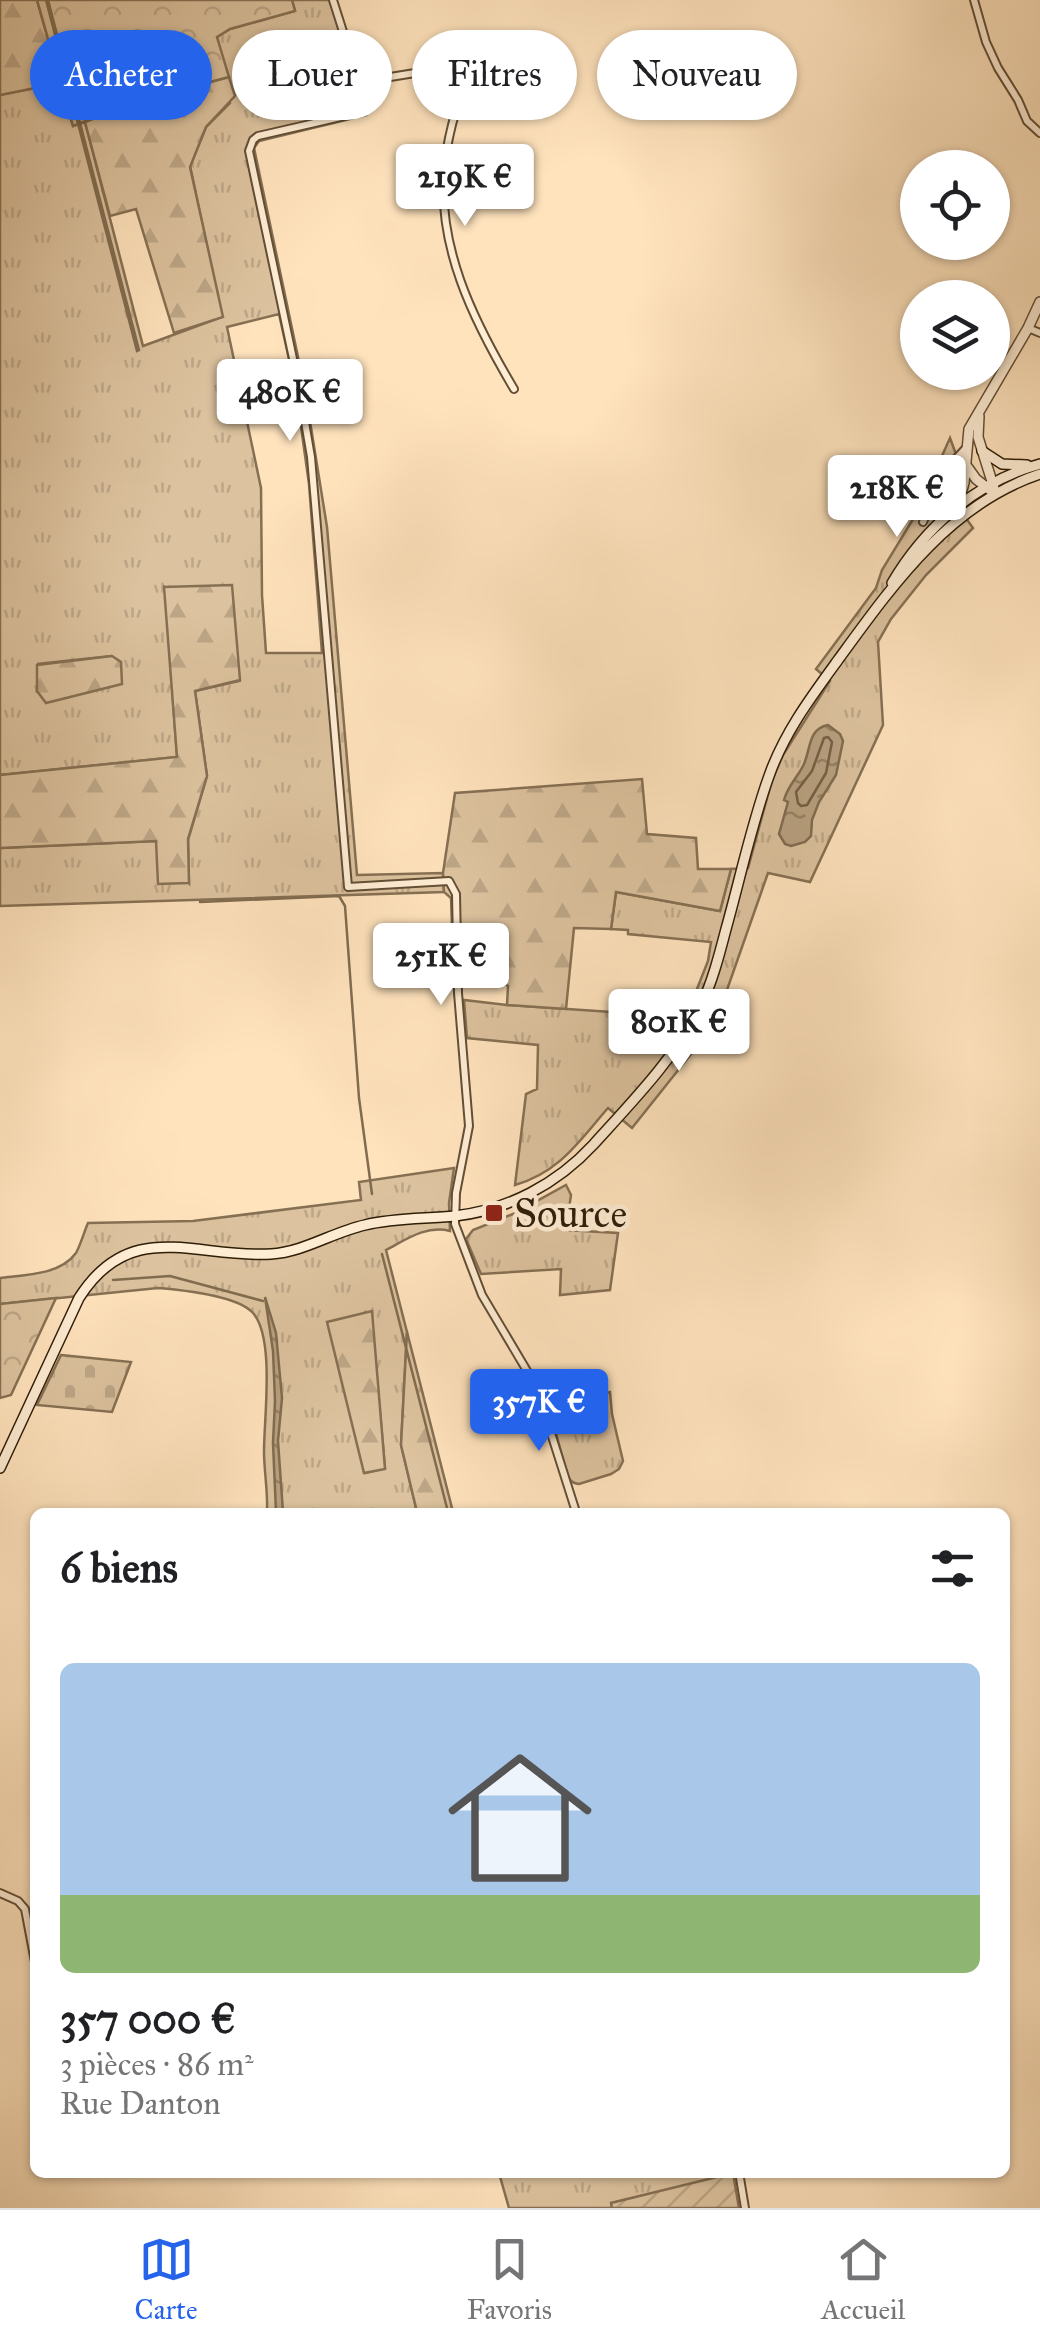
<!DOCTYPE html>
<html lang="fr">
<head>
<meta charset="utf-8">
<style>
	:root { --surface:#fff; --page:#f6f6f6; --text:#202124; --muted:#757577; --line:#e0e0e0; --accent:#2563eb }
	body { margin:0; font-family:"IM FELL Great Primer",serif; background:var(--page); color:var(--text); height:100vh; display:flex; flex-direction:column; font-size:38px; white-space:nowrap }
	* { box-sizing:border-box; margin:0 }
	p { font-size:32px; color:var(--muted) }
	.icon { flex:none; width:55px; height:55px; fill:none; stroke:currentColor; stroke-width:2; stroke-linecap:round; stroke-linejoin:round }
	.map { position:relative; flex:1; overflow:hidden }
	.details { position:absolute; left:30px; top:1508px; width:980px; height:670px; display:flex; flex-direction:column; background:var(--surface); border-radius:15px; box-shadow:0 2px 8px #0004 }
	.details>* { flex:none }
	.top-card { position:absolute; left:30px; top:30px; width:980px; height:90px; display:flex; gap:20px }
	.tools { position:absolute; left:900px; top:150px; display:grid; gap:20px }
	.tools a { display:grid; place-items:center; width:110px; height:110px; border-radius:50%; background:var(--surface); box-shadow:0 2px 8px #0004; font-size:50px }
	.price { position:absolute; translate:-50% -85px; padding:0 22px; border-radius:10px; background:#fff; color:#222; font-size:32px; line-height:65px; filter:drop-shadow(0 2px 5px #0008) }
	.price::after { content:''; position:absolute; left:50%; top:60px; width:30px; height:22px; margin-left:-15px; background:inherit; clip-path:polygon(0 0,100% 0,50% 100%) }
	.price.selected { background:var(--accent); color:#fff }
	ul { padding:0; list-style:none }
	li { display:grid; align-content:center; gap:20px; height:530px; padding:0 30px }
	li span { display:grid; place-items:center; height:310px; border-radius:15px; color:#555 }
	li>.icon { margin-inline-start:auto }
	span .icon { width:180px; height:180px; fill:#fffc; stroke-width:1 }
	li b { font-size:42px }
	h2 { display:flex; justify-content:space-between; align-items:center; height:120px; padding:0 30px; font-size:42px }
	.chip { padding:0 35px; border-radius:45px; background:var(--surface); box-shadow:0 2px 8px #0004; font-size:35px; line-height:90px }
	.chip.selected { background:var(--accent); color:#fff }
	.tab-bar { display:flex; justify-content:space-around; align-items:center; height:140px; border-top:2px solid var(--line); background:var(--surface); font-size:28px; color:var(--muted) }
	.tab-bar a { display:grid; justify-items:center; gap:5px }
	.tab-bar .selected { color:var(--accent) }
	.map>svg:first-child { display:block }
	.grass { fill:url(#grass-tufts); stroke:#867053; stroke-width:2.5; fill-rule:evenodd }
	.forest { fill:url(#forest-firs); stroke:#867053; stroke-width:2.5 }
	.cemetery { fill:url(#cemetery-stones); stroke:#867053; stroke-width:2.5 }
	.park { fill:url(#park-crowns); stroke:#867053; stroke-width:2.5 }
	.garden { fill:url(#garden-furrows); stroke:#867053; stroke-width:2.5 }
	.water { fill:url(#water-ripples); stroke:#816c4f; stroke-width:2.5 }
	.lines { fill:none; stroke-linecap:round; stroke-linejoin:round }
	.shore { stroke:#745f44; stroke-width:2.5 }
	.stream { stroke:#816c4f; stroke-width:2.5 }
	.minor-casing { stroke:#634f35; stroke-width:10 }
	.tertiary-casing { stroke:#634f35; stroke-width:12 }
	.secondary-casing { stroke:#2f1e08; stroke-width:12 }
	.minor { stroke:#ffedd4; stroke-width:6 }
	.tertiary { stroke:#ffedd4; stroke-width:9 }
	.secondary { stroke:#ffedd4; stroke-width:9 }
	.poi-dot { fill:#8f2418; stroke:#ffedd4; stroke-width:4 }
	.labels { text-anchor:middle; stroke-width:9; stroke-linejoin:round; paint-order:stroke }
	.poi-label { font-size:40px; fill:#2f1e08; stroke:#ffedd4; text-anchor:start }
</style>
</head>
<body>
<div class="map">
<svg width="1040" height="2208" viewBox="0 0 1040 2208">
	<defs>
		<pattern id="grass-tufts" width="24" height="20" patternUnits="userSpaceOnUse" patternTransform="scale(2.5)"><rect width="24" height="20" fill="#dcc29e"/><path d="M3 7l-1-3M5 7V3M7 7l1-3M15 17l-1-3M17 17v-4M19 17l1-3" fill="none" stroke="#bda687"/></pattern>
		<pattern id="forest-firs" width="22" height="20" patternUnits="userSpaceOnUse" patternTransform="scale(2.5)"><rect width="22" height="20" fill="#dcc29e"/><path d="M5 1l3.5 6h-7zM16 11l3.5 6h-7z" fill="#bda687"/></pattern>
		<pattern id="cemetery-stones" width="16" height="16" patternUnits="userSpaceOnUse" patternTransform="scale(2.5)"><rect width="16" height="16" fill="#dcc29e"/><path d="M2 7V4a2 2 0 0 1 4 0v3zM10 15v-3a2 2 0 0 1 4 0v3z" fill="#bda687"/></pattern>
		<pattern id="park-crowns" width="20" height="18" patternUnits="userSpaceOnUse" patternTransform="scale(2.5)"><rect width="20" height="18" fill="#dcc29e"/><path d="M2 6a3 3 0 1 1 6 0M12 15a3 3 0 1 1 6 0" fill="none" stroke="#bda687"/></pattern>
		<pattern id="garden-furrows" width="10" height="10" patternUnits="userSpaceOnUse" patternTransform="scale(2.5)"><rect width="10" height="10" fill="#dcc29e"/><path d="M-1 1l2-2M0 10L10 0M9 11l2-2" fill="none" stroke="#bda687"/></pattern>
		<pattern id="water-ripples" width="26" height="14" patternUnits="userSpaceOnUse" patternTransform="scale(2.5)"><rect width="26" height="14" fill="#b8a07f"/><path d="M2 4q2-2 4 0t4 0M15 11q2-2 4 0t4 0" fill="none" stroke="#968266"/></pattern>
	</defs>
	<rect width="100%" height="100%" fill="#ffe3bd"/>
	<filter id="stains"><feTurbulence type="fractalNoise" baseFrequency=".002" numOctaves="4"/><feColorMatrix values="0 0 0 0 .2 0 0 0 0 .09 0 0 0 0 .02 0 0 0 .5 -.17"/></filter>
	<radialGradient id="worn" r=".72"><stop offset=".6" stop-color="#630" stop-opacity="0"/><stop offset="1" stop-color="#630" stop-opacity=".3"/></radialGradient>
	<path class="grass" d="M292,0H330L354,82L356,81L366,115L259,141L254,148L305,390L327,527L357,875L443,873L444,892L0,906V848L156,841L189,883L188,840L207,776L195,691L239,681L165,588L177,757L0,775V95L60,83L73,126L85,122L143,346L222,317L190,166L206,127L230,103L217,37L230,29L295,11ZM279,314L296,391L309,484L322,653H266L262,595L261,488L227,327ZM112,656L37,691L38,664Z
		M950,438L960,465L953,500L973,528L926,575L891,619L878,642L883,725L810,882L768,873L715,1024L632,1128L608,1108C579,1141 560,1172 515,1185L526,1094L537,1089L538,1045L467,1038L464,1000L507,1005L686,1017L708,961L711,942L628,934V930L611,929L616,892L720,911L731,869L748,868L772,780L783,755L830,681L816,669L876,588L882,570L915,516Z
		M454,1168L449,1203L450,1231C426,1225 407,1239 386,1250L407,1332L401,1445L417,1512H267C268,1492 264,1471 264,1451C264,1418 275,1338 253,1313C237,1295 182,1290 158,1288L0,1304V1278C25,1275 60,1275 76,1253C81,1244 84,1232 88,1223L193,1221L361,1200L359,1182ZM371,1311L385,1468L365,1473L364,1472Z
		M566,1185L571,1195L566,1230L618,1233L610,1290L560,1295L561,1269L481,1274L466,1239L473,1230L513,1214Z
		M610,1392L612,1414L623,1461L619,1469L611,1474L579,1484C570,1483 568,1478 566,1470L549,1408Z
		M499,2173H739L612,2203V2208H509Z"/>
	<path class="forest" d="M0,0H37L60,83L0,95Z
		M229,77L235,96L206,127L190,167L223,317L174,333L136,209L110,216L85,122L141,100Z
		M232,585L240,680L195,691L207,776L188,839L189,883L158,884L156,841L0,848V775L177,757L164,587Z
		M112,656L121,662L122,684L46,703L37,691V665Z
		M642,779L647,834L696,838L698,869H731L720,911L616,892L611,929L574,928L566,1009L507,1005L508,986L453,955L451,898L444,892L443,873L455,793Z
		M372,1311L385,1469L364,1473L327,1322Z
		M407,1332L453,1512H417L401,1445Z"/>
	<path class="cemetery" d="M61,1355L131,1362L112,1412L37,1405Z"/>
	<path class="park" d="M37,0H292L295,11L230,29L217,37L229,77L141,100L73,126Z
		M56,1298L11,1395L0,1398V1304Z"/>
	<path class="garden" d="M733,2173L739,2208H612L611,2203Z"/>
	<path class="water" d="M46,0H48L139,350L137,351Z
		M828,725L840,734L843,741L836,775L819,802L812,820L811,836L805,842L791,846L785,844L779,834L788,802L784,800C788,785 798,777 804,764C811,748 808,729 828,725Z
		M265,1297L276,1333L282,1398L278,1441L283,1512H276L273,1443L275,1401L273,1351Z"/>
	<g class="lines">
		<path class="shore" d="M828,737L832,742L826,773L807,805L801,806L798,803L796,792L812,771L824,738Z"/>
		<path class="stream" d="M200,902L339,896L345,906L359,1098L372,1194
			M382,1254L448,1512
			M113,1280L170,1276L263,1301"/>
		<g class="minor-casing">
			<path id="minor" d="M333,0L359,82L362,105L355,112L345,116L258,136L253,140L249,151L299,387L311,457L348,887L449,881L456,894L458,993L469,1126L456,1193L455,1224L482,1295L536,1386L576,1512
				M974,0L986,42L998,68L1018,100L1027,121L1040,133
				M359,82L471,64C460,96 449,128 445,162C435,244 473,320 514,389
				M1028,328L1040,333
				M923,522L949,466L966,448
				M0,1893L18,1901L25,1909L35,1962
				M739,2172L745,2208"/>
		</g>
		<g class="tertiary-casing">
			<path id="tertiary" d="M979,416L978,437L994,488
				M966,465L976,479L990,490
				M957,507L964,483L969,429L1028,328L1040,302"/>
		</g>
		<g class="secondary-casing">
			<path id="secondary" d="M982,451L1002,464L1027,465
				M892,583C925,527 976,482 1040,464
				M0,1468L79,1298C131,1216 197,1259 271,1254C304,1252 333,1232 365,1225C394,1218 425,1219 455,1216C508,1210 557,1184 593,1145C630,1104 676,1057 700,1008C712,983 719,956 726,929C740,879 751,826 769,776C784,733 811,697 838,660C892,586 949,504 1040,474"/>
		</g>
		<use href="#minor" class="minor"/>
		<use href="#tertiary" class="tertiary"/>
		<use href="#secondary" class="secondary"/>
	</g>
	<rect class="poi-dot" x="484" y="1203" width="20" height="20" rx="5"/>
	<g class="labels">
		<g class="poi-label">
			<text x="514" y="1227">Source</text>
		</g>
	</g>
	<rect width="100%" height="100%" filter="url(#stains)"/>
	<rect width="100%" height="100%" fill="url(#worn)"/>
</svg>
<div class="tools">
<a><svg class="icon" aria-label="locate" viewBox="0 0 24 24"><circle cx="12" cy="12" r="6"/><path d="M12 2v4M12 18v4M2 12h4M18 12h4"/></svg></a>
<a><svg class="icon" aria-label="layers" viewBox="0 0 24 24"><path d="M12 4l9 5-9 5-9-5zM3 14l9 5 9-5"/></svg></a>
</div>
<b class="price" style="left:465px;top:229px">219K €</b>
<b class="price" style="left:290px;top:444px">480K €</b>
<b class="price" style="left:897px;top:540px">218K €</b>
<b class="price" style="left:441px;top:1008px">251K €</b>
<b class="price" style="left:679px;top:1074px">801K €</b>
<b class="price selected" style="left:539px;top:1454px">357K €</b>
<div class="top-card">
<a class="chip selected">Acheter</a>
<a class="chip">Louer</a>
<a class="chip">Filtres</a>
<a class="chip">Nouveau</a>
</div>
<section class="details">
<h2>6 biens<svg class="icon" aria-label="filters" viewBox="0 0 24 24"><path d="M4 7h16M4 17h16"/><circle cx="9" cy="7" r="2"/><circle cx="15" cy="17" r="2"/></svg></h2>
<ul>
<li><span style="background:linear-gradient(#a9c7e8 75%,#8fb573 0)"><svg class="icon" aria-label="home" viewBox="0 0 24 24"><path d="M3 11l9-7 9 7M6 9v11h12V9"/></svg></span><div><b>357 000 €</b><p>3 pièces · 86 m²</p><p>Rue Danton</p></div></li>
</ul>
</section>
</div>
<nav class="tab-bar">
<a class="selected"><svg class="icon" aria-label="map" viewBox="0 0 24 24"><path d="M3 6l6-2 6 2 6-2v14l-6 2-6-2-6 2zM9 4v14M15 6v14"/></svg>Carte</a>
<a><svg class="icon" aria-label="saved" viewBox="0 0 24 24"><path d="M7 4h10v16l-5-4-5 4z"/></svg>Favoris</a>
<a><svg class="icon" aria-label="home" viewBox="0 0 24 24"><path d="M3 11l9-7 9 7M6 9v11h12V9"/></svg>Accueil</a>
</nav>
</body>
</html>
